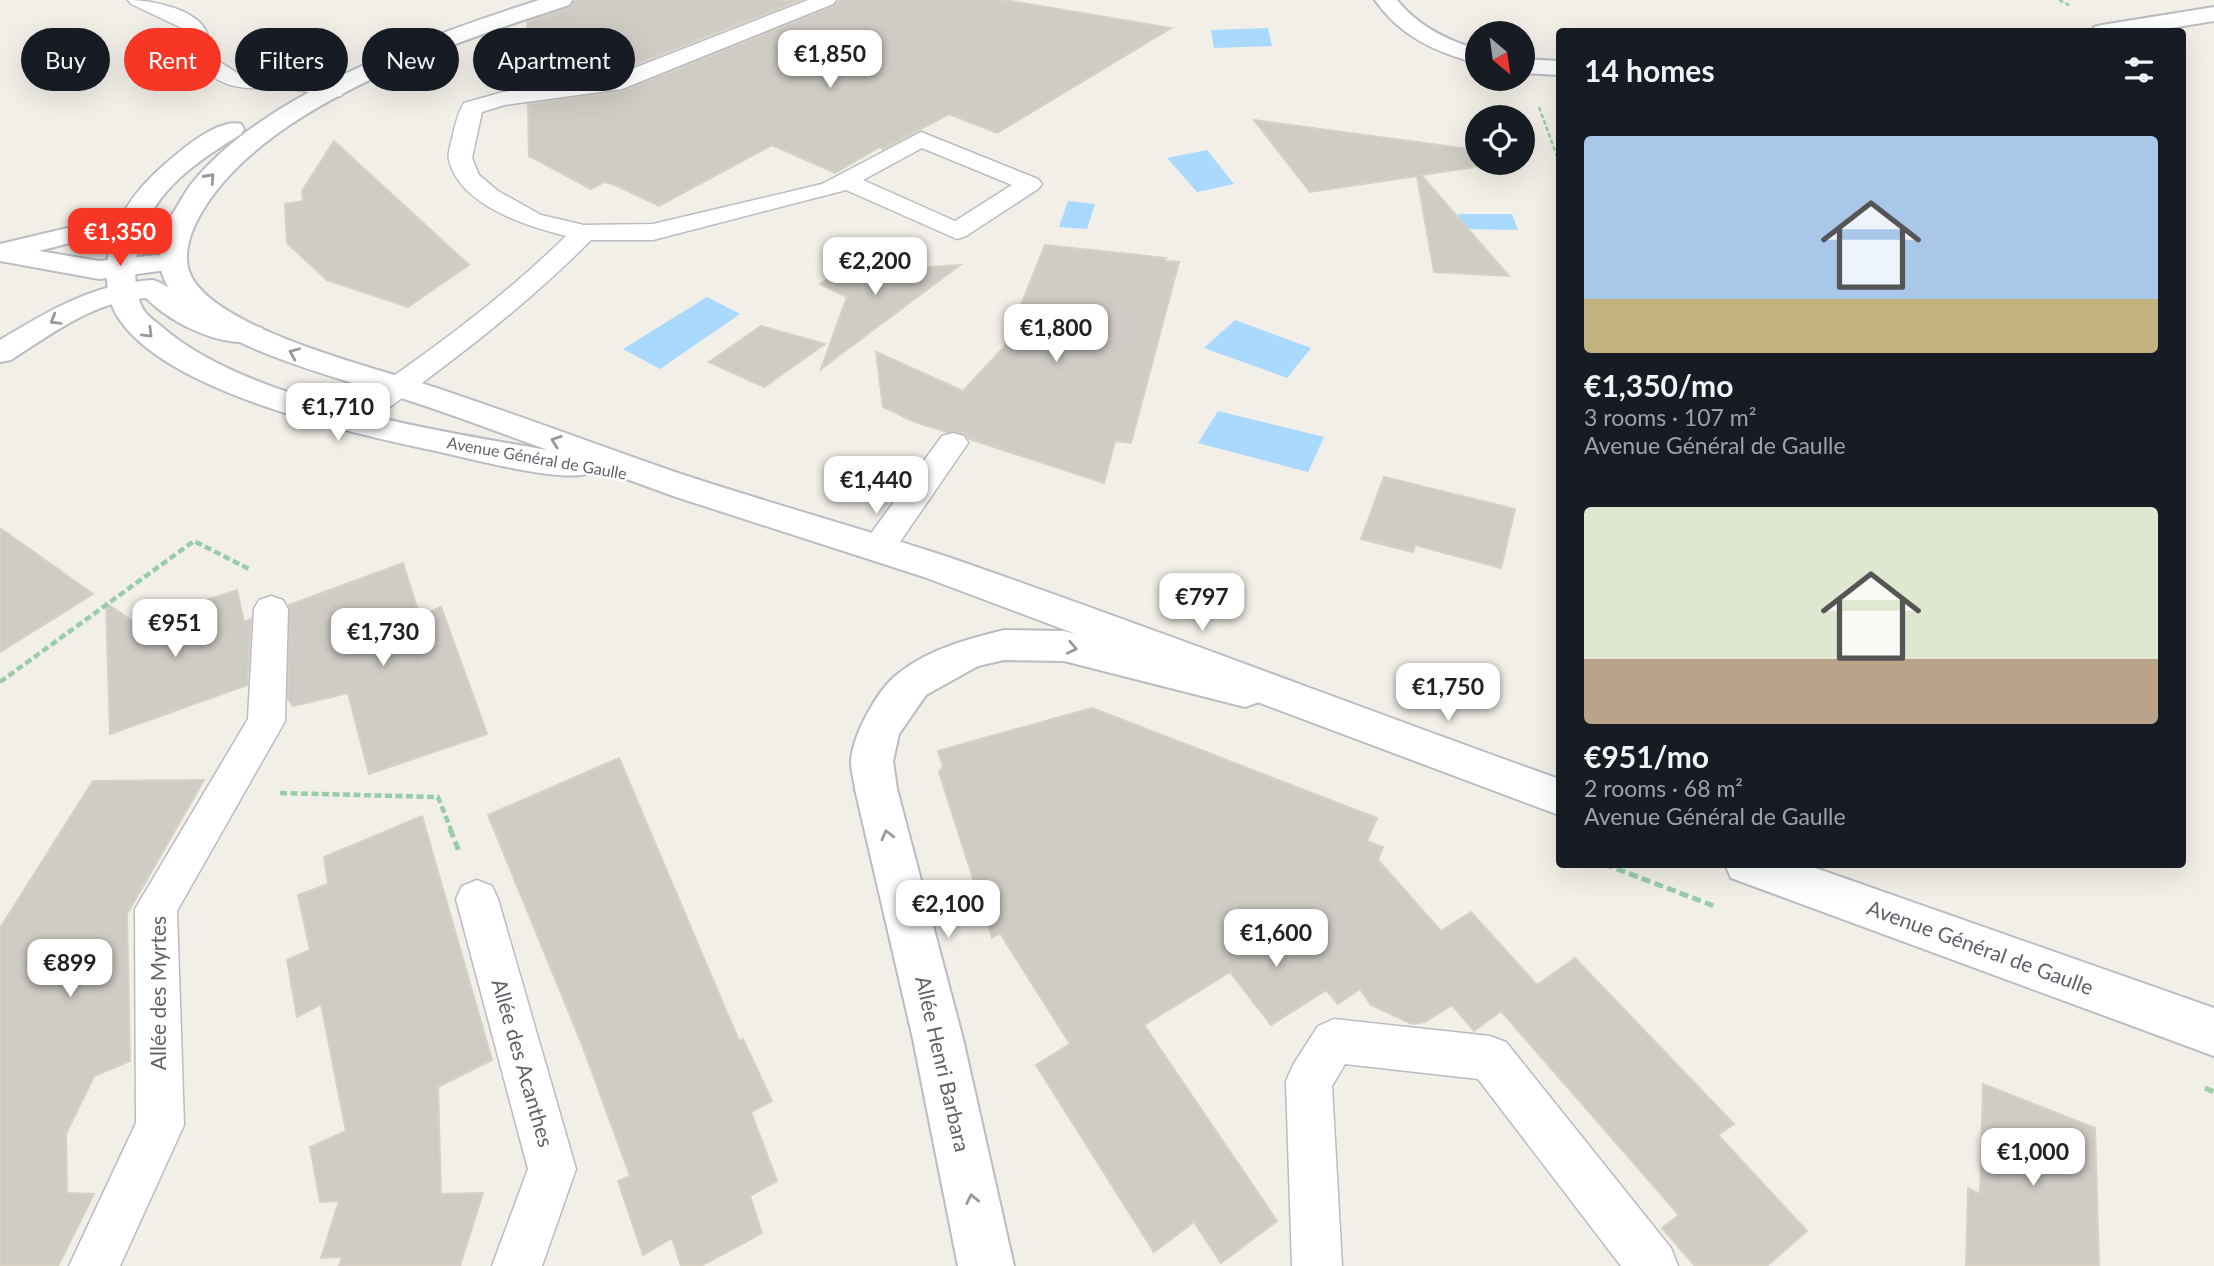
<!DOCTYPE html>
<html lang="en">
<head>
<meta charset="utf-8">
<style>
	:root { --surface:#171b24; --page:#242831; --text:#f1f3f6; --muted:#9ea1a6; --accent:#f83626 }
	body { margin:0; font-family:Lato,sans-serif; background:var(--page); color:var(--text); height:100vh; display:flex; flex-direction:column; font-size:26px; white-space:nowrap }
	* { box-sizing:border-box; margin:0 }
	p { font-size:23px; color:var(--muted) }
	.icon { flex:none; width:38px; height:38px; fill:none; stroke:currentColor; stroke-width:2; stroke-linecap:round; stroke-linejoin:round }
	.map { position:relative; flex:1; overflow:hidden }
	.drawer { position:absolute; left:1556px; top:28px; width:630px; height:840px; display:flex; flex-direction:column; background:var(--surface); border-radius:7px; box-shadow:0 7px 28px #0002 }
	.drawer>* { flex:none }
	.hud { position:absolute; left:21px; top:28px; width:665px; height:63px; display:flex; gap:14px }
	.needle { width:46px; rotate:151deg }
	.fabs { position:absolute; left:1465px; top:21px; display:grid; gap:14px }
	.fabs a { display:grid; place-items:center; width:70px; height:70px; border-radius:50%; background:var(--surface); box-shadow:0 7px 28px #0002; font-size:35px }
	.price { position:absolute; translate:-50% -60px; padding:0 16px; border-radius:14px; background:#fff; color:#222; font-size:23px; line-height:46px; filter:drop-shadow(0 2px 4px #0008) }
	.price::after { content:''; position:absolute; left:50%; top:42px; width:21px; height:16px; margin-left:-10px; background:inherit; clip-path:polygon(0 0,100% 0,50% 100%) }
	.price.active { background:var(--accent); color:#fff }
	ul { padding:0; list-style:none }
	li { display:grid; align-content:center; gap:14px; height:371px; padding:0 28px }
	li span { display:grid; place-items:center; height:217px; border-radius:7px; color:#555 }
	li>.icon { margin-inline-start:auto }
	span .icon { width:126px; height:126px; fill:#fffc; stroke-width:1 }
	li b { font-size:30px }
	h2 { display:flex; justify-content:space-between; align-items:center; height:84px; padding:0 28px; font-size:30px }
	.tag { padding:0 24px; border-radius:32px; background:var(--surface); box-shadow:0 7px 28px #0002; font-size:24px; line-height:63px }
	.tag.active { background:var(--accent); color:#fff }
	.map>svg:first-child { display:block }
	.water { fill:#a9d9ff }
	.building { fill:#cfccc5; stroke:#d7d1c4; stroke-width:2 }
	.lines { fill:none; stroke-linecap:round; stroke-linejoin:round }
	.service-casing { stroke:#b9bcc1; stroke-width:3 }
	.minor-casing { stroke:#b9bcc1; stroke-width:4 }
	.secondary-casing { stroke:#babdc3; stroke-width:4 }
	.path-far2 { stroke:#99cda8; stroke-width:2.5; stroke-dasharray:4.5 2.5; stroke-linecap:butt }
	.path-far1 { stroke:#99cda8; stroke-width:4.5; stroke-dasharray:7 3.5; stroke-linecap:butt }
	.path { stroke:#99cda8; stroke-width:5; stroke-dasharray:9 4.5; stroke-linecap:butt }
	.service { fill:#fff; fill-rule:evenodd }
	.minor { fill:#fff; fill-rule:evenodd }
	.secondary { fill:#fff; fill-rule:evenodd }
	.oneway { stroke:#96999d }
	.labels { text-anchor:middle; stroke-width:5; stroke-linejoin:round; paint-order:stroke }
	.far-street-label { font-size:16px; fill:#5e6268; stroke:#fff }
	.near-street-label { font-size:21px; fill:#5e6268; stroke:#fff }
</style>
</head>
<body>
<div class="map">
<svg width="2214" height="1266" viewBox="0 0 2214 1266">
	<rect width="100%" height="100%" fill="#f1efe7"/>
	<path class="water" d="M1268,28L1272,46L1214,48L1211,30Z
		M1207,150L1234,184L1197,192L1167,158Z
		M1068,201L1095,204L1087,229L1059,227Z
		M1458,214H1512L1518,230L1462,229Z
		M707,297L740,314L660,369L623,349Z
		M1235,320L1311,348L1287,378L1204,348Z
		M1218,411L1324,437L1308,472L1198,443Z"/>
	<path class="building" d="M575,0H801L608,75L528,86L527,22L570,7Z
		M839,0H1004L1171,28L997,133L949,114L883,149L880,147L835,173L772,145L659,206L613,184L604,182L591,189L529,156L528,104L623,91L834,6Z
		M1254,120L1477,150V163H1489V165L1421,175L1509,276L1434,272L1417,176L1310,192Z
		M334,141L469,265L408,307L327,280L287,243L285,204L303,201L302,191Z
		M1045,245L1166,258L1165,261L1179,262L1131,443L1115,441L1104,483L969,439L965,433L947,432L915,422L883,407L876,352L963,391L1004,347Z
		M864,254L900,269L960,265L821,369L847,297L820,284Z
		M761,326L825,344L764,387L709,362Z
		M1384,477L1515,509L1501,568L1415,545L1413,552L1361,539Z
		M0,528L93,594L0,652Z
		M403,563L420,617L441,607L487,734L369,774L348,693L293,706L288,699L289,605Z
		M237,590L244,622L251,619L247,685L110,734L106,603L135,623Z
		M1092,708L1377,818L1367,841L1383,847L1378,860L1441,931L1471,912L1537,985L1575,958L1734,1124L1718,1135L1807,1231L1767,1266H1695L1662,1228L1679,1215L1501,1011L1474,1031L1452,1005L1425,1022L1412,1024L1371,1005L1360,989L1338,1004L1326,990L1271,1025L1230,972L1144,1025L1277,1221L1221,1263L1194,1222L1154,1252L1036,1065L1070,1044L1000,933L992,938L939,772L943,766L938,751Z
		M619,758L739,1041L743,1039L772,1101L751,1112L777,1181L750,1196L762,1233L701,1266H681L672,1238L643,1255L618,1181L630,1176L581,1042L488,815Z
		M204,780L127,914L130,1061L94,1076L66,1134L67,1193L94,1194L58,1266H0V928L93,781Z
		M422,816L492,1060L438,1087L441,1194L483,1193L460,1266H339L342,1257L321,1258L339,1201L320,1202L310,1147L346,1131L321,1004L297,1017L287,960L310,950L298,895L328,884L324,857Z
		M1983,1084L2095,1128L2099,1266H1966L1968,1188L1980,1194Z"/>
	<g class="lines">
		<g class="service-casing">
			<path id="service" d="M128,0C151,0 198,9 207,33C209,39 209,48 209,55L242,76L295,77L341,86L344,91L341,96C327,99 312,92 298,90C248,84 235,99 192,61L184,29L131,4Z
				M808,0H836L833,4L622,89L505,105L482,112L472,158L479,175L498,191L541,215L584,225L653,224L822,184L921,132L1038,179L1042,184L1038,189L966,236L957,239L846,190L653,240H591C522,310 443,368 364,426L353,429L342,426L338,419L342,412C420,358 498,303 566,236C527,226 460,206 449,160C447,153 452,141 453,134C456,123 458,112 464,103L503,92L609,78ZM922,148L1012,185L955,221L863,180Z
				M953,433L964,436L968,443L891,555L879,559L867,555L863,547L867,539L942,436Z
				M271,596L283,600L288,609L285,721L177,911L184,1125L120,1266H69L136,1123L135,909L248,719L254,609L259,600Z
				M477,880L492,886L498,899L576,1169L542,1266H492L528,1169L456,899L462,886Z
				M1334,1019L1490,1036L1506,1042L1671,1248L1678,1266H1621L1478,1079L1345,1064L1332,1086L1342,1266H1292L1286,1081L1293,1065L1318,1026Z"/>
		</g>
		<g class="minor-casing">
			<path id="minor" d="M1375,0H1397C1418,26 1446,40 1477,49V63C1435,52 1400,36 1375,0Z
				M2214,7V21L2146,32H2091L2094,27L2102,25Z
				M1522,59L1559,61V75L1522,73Z
				M123,217C147,216 174,217 189,239L185,245C163,250 162,235 144,233C110,230 72,243 39,251L99,261L157,255L167,258L171,264L167,270L99,279L0,261V244L80,225Z
				M153,280C171,285 182,302 198,311C217,322 241,322 262,328L266,334L262,340C224,350 172,324 146,298C96,300 51,334 11,360L0,362V340C48,311 95,283 153,280Z
				M1004,630L1064,631L1245,675L1259,680L1265,691L1259,702L1245,707L1064,661L1004,660L978,666L926,695L899,734L893,761L897,789L963,1039L1014,1266H958L913,1039L855,789C854,780 851,771 851,762C852,736 878,688 899,673C929,649 968,639 1004,630Z"/>
		</g>
		<g class="secondary-casing">
			<path id="secondary" d="M539,0H572L569,5C453,43 263,104 200,215C191,231 183,253 189,271C207,325 363,365 415,381C502,409 588,442 675,472C765,502 857,527 948,557C1153,628 1355,706 1559,779V815L924,577L676,497L591,466L586,474C558,482 468,458 436,451C352,433 161,392 116,314C107,297 105,276 108,257C114,219 135,190 164,165C181,150 218,118 241,124L244,129L241,134C193,164 146,195 137,254C134,271 134,297 145,312C149,317 156,322 161,326C245,401 437,431 548,450C498,432 449,413 398,397C331,375 227,351 178,300C153,274 156,242 173,213C180,203 185,191 193,182C267,91 431,35 539,0Z
				M1725,864H1804L2214,1008V1056L1731,878Z"/>
		</g>
		<path class="path-far2" d="M2059,0L2071,6
			M1539,107L1559,162"/>
		<path class="path-far1" d="M0,682L194,541L251,570
			M280,793L438,797L451,830"/>
		<path class="path" d="M450,829L460,854
			M1604,864L1714,906
			M2205,1088L2214,1092"/>
		<use href="#service" class="service"/>
		<use href="#minor" class="minor"/>
		<use href="#secondary" class="secondary"/>
	</g>
	<defs><path id="oneway-chevron" d="M-2-3.5L2.5 0L-2 3.5" fill="none" stroke-width="1.6" stroke-linecap="round" stroke-linejoin="round" transform="scale(1.75)"/></defs>
	<g class="oneway">
		<use href="#oneway-chevron" transform="translate(210 178) rotate(-48)"/>
		<use href="#oneway-chevron" transform="translate(55 320) rotate(149)"/>
		<use href="#oneway-chevron" transform="translate(148 333) rotate(45)"/>
		<use href="#oneway-chevron" transform="translate(294 353) rotate(-157)"/>
		<use href="#oneway-chevron" transform="translate(556 441) rotate(-160)"/>
		<use href="#oneway-chevron" transform="translate(1072 648) rotate(12)"/>
		<use href="#oneway-chevron" transform="translate(887 835) rotate(-104)"/>
		<use href="#oneway-chevron" transform="translate(972 1199) rotate(-102)"/>
	</g>
	<g class="labels">
		<g class="far-street-label">
			<text transform="translate(537 458) rotate(10)" y="6">Avenue Général de Gaulle</text>
		</g>
		<g class="near-street-label">
			<text transform="translate(1980 948) rotate(20)" y="7">Avenue Général de Gaulle</text>
			<text transform="translate(159 993) rotate(-90)" y="7">Allée des Myrtes</text>
			<text transform="translate(522 1063) rotate(74)" y="7">Allée des Acanthes</text>
			<text transform="translate(942 1064) rotate(77)" y="7">Allée Henri Barbara</text>
		</g>
	</g>
</svg>
<div class="fabs">
<a><svg class="needle" viewBox="-14 -14 28 28"><path d="M0-13l5 13h-10z" fill="#e53935"/><path d="M0 13l5-13h-10z" fill="#9ea1a6"/></svg></a>
<a><svg class="icon" aria-label="locate" viewBox="0 0 24 24"><circle cx="12" cy="12" r="6"/><path d="M12 2v4M12 18v4M2 12h4M18 12h4"/></svg></a>
</div>
<b class="price" style="left:830px;top:90px">€1,850</b>
<b class="price active" style="left:120px;top:268px">€1,350</b>
<b class="price" style="left:875px;top:297px">€2,200</b>
<b class="price" style="left:1056px;top:364px">€1,800</b>
<b class="price" style="left:338px;top:443px">€1,710</b>
<b class="price" style="left:876px;top:516px">€1,440</b>
<b class="price" style="left:1202px;top:633px">€797</b>
<b class="price" style="left:175px;top:659px">€951</b>
<b class="price" style="left:383px;top:668px">€1,730</b>
<b class="price" style="left:1448px;top:723px">€1,750</b>
<b class="price" style="left:948px;top:940px">€2,100</b>
<b class="price" style="left:1276px;top:969px">€1,600</b>
<b class="price" style="left:70px;top:999px">€899</b>
<b class="price" style="left:2033px;top:1188px">€1,000</b>
<div class="hud">
<a class="tag">Buy</a>
<a class="tag active">Rent</a>
<a class="tag">Filters</a>
<a class="tag">New</a>
<a class="tag">Apartment</a>
</div>
<section class="drawer">
<h2>14 homes<svg class="icon" aria-label="filters" viewBox="0 0 24 24"><path d="M4 7h16M4 17h16"/><circle cx="9" cy="7" r="2"/><circle cx="15" cy="17" r="2"/></svg></h2>
<ul>
<li><span style="background:linear-gradient(#a9c7e8 75%,#c2b280 0)"><svg class="icon" aria-label="home" viewBox="0 0 24 24"><path d="M3 11l9-7 9 7M6 9v11h12V9"/></svg></span><div><b>€1,350/mo</b><p>3 rooms · 107 m²</p><p>Avenue Général de Gaulle</p></div></li>
<li><span style="background:linear-gradient(#dfe7d0 70%,#b9a48a 0)"><svg class="icon" aria-label="home" viewBox="0 0 24 24"><path d="M3 11l9-7 9 7M6 9v11h12V9"/></svg></span><div><b>€951/mo</b><p>2 rooms · 68 m²</p><p>Avenue Général de Gaulle</p></div></li>
</ul>
</section>
</div>
</body>
</html>
